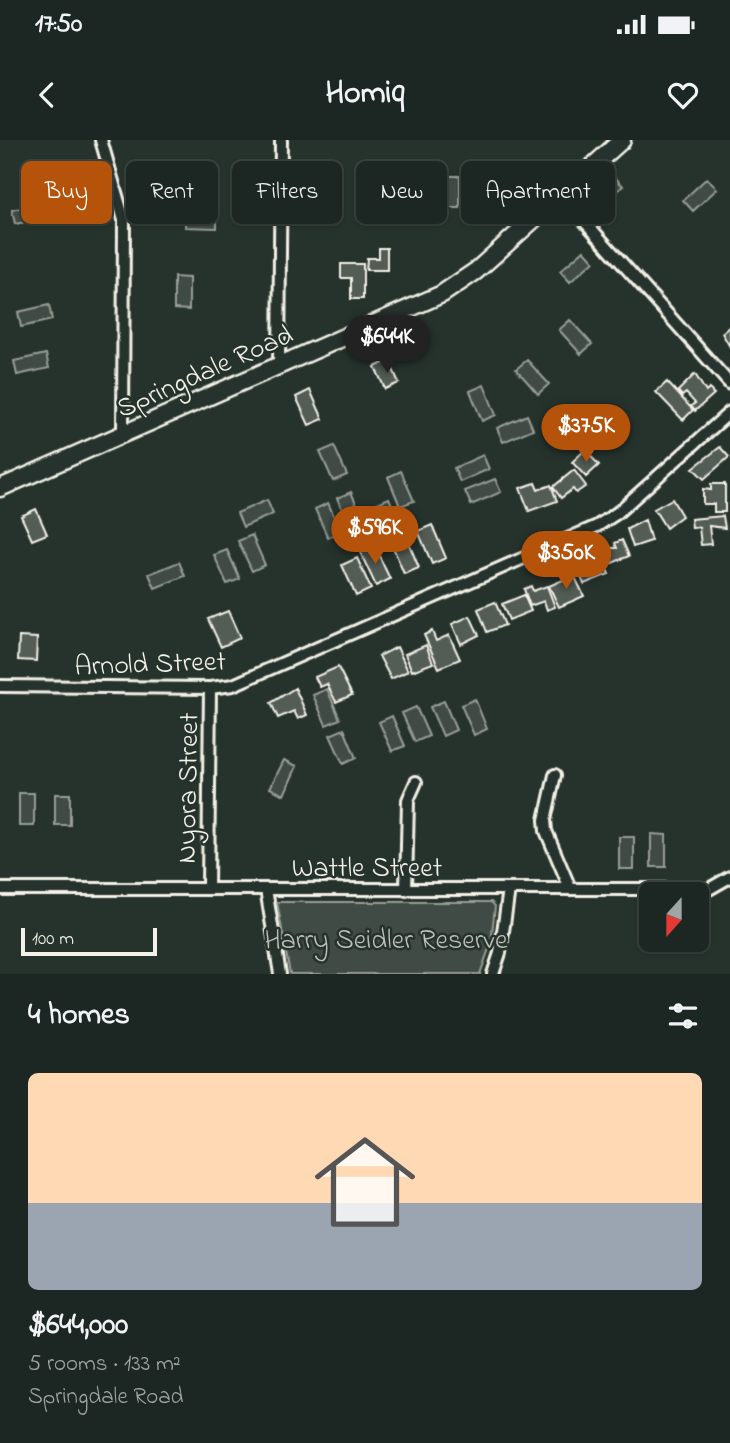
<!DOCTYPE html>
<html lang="en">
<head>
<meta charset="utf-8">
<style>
	:root { --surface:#1c2622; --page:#252e2a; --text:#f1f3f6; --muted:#a0a5a5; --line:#3a4340; --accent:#b45309 }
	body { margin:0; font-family:"Indie Flower",sans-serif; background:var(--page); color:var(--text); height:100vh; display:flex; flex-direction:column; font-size:26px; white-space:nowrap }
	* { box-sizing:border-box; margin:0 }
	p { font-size:23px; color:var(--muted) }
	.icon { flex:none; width:38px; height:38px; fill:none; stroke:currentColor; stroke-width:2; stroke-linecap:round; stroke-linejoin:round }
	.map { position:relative; height:834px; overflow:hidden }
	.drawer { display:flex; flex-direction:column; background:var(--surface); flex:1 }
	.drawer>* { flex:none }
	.hud { position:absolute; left:21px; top:21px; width:690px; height:63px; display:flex; gap:14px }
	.needle { width:46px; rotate:201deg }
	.buttons { position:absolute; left:639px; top:742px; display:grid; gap:14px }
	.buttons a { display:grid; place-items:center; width:70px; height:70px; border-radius:10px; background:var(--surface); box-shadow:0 2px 5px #0004,0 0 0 2px var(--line); font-size:35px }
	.scale { position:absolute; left:21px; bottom:18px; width:136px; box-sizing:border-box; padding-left:7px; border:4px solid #f4f1e8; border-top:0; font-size:19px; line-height:24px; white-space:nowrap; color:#f4f1e8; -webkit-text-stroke:5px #26332d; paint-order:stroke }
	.price { position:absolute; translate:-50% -60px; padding:0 16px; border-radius:24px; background:var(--accent); color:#fff; font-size:23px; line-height:46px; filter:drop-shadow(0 2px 4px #0008) }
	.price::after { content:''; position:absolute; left:50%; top:42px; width:21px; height:16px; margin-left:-10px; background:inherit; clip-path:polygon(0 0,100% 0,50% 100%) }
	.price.on { background:#222; color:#fff }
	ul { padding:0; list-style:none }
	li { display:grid; align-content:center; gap:14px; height:371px; padding:0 28px }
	li span { display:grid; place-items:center; height:217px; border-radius:10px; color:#555 }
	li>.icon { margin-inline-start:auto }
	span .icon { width:126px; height:126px; fill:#fffc; stroke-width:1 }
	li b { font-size:30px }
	h2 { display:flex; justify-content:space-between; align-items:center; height:84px; padding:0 28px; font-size:30px }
	.pill { padding:0 24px; border-radius:10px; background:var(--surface); box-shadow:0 2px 5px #0004,0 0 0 2px var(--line); font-size:24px; line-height:63px }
	.pill.on { background:var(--accent); color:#fff }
	.status { display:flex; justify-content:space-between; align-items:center; height:49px; padding:0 35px; background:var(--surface); direction:ltr }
	.status svg { height:19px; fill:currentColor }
	header { display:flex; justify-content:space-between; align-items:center; height:91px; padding:0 28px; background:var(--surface); font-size:32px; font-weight:700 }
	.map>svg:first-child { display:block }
	.green { fill:#414b45; stroke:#9a9e96; stroke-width:2 }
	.building { fill:#525c55; stroke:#f4f1e8; stroke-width:2 }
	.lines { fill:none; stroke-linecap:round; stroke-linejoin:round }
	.minor-casing { stroke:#f4f1e8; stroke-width:16 }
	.secondary-casing { stroke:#f4f1e8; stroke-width:21 }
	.minor { stroke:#26332d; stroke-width:10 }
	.secondary { stroke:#26332d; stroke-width:16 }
	.labels { text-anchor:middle; stroke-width:5; stroke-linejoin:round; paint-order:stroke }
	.street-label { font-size:28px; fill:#f4f1e8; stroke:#26332d }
	.park-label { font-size:28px; fill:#bebfb7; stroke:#26332d }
</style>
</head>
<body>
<div class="status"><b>17:50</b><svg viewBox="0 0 49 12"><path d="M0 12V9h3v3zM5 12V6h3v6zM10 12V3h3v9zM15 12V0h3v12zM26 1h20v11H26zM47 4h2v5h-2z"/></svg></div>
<header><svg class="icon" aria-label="back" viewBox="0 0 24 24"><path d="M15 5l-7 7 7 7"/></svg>Homiq<svg class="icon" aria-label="heart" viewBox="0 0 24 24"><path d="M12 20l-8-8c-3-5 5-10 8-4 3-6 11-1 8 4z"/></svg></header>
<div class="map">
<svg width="730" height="834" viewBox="0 0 730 834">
	<rect width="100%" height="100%" fill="#26332d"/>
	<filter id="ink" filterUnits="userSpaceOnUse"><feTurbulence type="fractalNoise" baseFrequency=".0143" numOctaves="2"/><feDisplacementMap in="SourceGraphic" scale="14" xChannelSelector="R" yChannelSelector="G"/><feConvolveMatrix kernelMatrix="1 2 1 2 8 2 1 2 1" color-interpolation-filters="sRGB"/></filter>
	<g filter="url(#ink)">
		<path class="green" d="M613,35L623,46L599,67L589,56Z
			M445,36H460V68H445Z
			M480,36H495V68H480Z
			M707,38L717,49L693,71L683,60Z
			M391,60H423V75H391Z
			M44,63L47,78L15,84L12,70Z
			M185,73H217V88L185,87Z
			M584,110L594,121L570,142L560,131Z
			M174,137L189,138V170L174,169Z
			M49,165L52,180L21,187L18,172Z
			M570,180L592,204L581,214L559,190Z
			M46,214L49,228L17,235L14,221Z
			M527,220L549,244L538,254L516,229Z
			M484,245L496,275L482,281L470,251Z
			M527,275L533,289L503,302L497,288Z
			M334,306L347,335L333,341L320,312Z
			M483,315L489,329L460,342L454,328Z
			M401,331L414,361L400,366L388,337Z
			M495,339L501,352L471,365L465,351Z
			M351,352L364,381L350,387L337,358Z
			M389,358L402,388L388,394L375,364Z
			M267,360L273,374L243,387L237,373Z
			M328,363L341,392L328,398L315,369Z
			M252,395L265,425L252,431L238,401Z
			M227,410L240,439L227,444L214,415Z
			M179,422L185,436L155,448L149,434Z
			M327,549L340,579L326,585L313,555Z
			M475,559L487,589L474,595L461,565Z
			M444,561L456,590L443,596L430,567Z
			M416,567L429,596L415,602L402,573Z
			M392,576L405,606L392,611L379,582Z
			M344,589L356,618L343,624L330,595Z
			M284,620L297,626L284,655L270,648Z
			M19,653H34V686H19Z
			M55,654H70V685H55Z
			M651,694L666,695V727H651Z
			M619,697H634V729H619Z
			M277,762H491L495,766L491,803L480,834H290Z"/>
		<path class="building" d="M379,108H387V130H366L367,118H379Z
			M341,124H363V159H351V138H341Z
			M730,186V207L722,193Z
			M389,220L399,243L385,249L375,227Z
			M695,234L706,252L709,249L714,254L695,271L691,266L695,263L686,253L682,256L678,251Z
			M667,242L693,270L683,280L656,252Z
			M310,250L323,279L309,285L296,257Z
			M720,307L729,317L704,339L693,328Z
			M585,310L599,325L586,337L572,322Z
			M574,330L586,346L576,353L573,349L561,358L553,347Z
			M535,343L538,350L551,345L557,361L529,371L520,348Z
			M711,344H725V372H714V364H703V349L711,350Z
			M672,359L682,376L666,388L654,369Z
			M36,369L47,394L32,400L21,376Z
			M723,376L725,388L709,386L711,404L701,405L699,387L692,388L691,379Z
			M645,380L651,401L633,407L627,389Z
			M432,385L446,418L432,424L418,391Z
			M405,394L419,428L404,434L390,400Z
			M622,400L629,416L610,424L603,408H617L615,403Z
			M374,405L390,439L376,446L360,412Z
			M600,413L609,434L584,444L575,424Z
			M357,418L371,449L356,456L342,425Z
			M574,435L584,456L559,467L549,446Z
			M531,446L533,451L547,446L555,467L547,470L544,461L530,466L524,449Z
			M524,455L531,471L509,480L502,464Z
			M495,462L505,485L487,492L478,469Z
			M228,471L240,498L221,507L208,479Z
			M470,476L479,495L461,504L452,484Z
			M432,491L436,501L449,495L460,519L439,528L424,495Z
			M19,497L37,498L36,521L18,520Z
			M426,505L433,523L412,531L405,514Z
			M397,507L408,531L391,539L379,516Z
			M338,527L352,555L336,562L327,544L320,547L315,537Z
			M295,548L307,575L298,579L294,571L278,578L271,563Z"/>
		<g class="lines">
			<g class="minor-casing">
				<path id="minor" d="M101,0L124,80L123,294
					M562,56L730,244
					M279,225L281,0
					M0,546L210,548L233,545L597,386L617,373L730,272
					M555,635L545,680L546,691L570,748
					M0,749H709L730,737
					M208,749L210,548
					M266,749L280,834
					M406,750L408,660L416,642
					M493,834L500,813L509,749"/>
			</g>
			<g class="secondary-casing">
				<path id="secondary" d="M0,348L442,154L476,131L622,0"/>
			</g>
			<use href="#minor" class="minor"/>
			<use href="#secondary" class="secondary"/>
		</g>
	</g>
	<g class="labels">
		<g class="street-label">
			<text transform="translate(204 230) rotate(-24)" y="10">Springdale Road</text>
			<text transform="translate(150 522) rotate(-2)" y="10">Arnold Street</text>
			<text transform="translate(186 648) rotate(-89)" y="10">Nyora Street</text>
			<text x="367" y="736">Wattle Street</text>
		</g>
		<g class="park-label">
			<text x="386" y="808">Harry Seidler Reserve</text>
		</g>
	</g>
</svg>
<div class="buttons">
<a><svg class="needle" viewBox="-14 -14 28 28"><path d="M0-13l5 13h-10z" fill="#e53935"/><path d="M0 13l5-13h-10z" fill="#a0a5a5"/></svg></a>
</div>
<div class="scale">100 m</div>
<b class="price on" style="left:387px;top:235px">$644K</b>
<b class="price" style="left:586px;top:324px">$375K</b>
<b class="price" style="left:375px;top:426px">$596K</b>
<b class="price" style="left:566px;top:451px">$350K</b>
<div class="hud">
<a class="pill on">Buy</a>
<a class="pill">Rent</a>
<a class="pill">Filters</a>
<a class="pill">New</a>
<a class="pill">Apartment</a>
</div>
</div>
<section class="drawer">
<h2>4 homes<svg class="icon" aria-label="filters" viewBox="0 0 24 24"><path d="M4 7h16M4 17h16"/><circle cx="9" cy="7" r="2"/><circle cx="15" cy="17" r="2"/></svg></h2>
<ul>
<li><span style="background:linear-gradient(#ffd9b3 60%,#9aa5b1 0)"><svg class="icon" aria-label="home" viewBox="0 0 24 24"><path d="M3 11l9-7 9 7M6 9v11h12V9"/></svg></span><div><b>$644,000</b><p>5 rooms · 133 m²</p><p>Springdale Road</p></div></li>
</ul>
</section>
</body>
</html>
